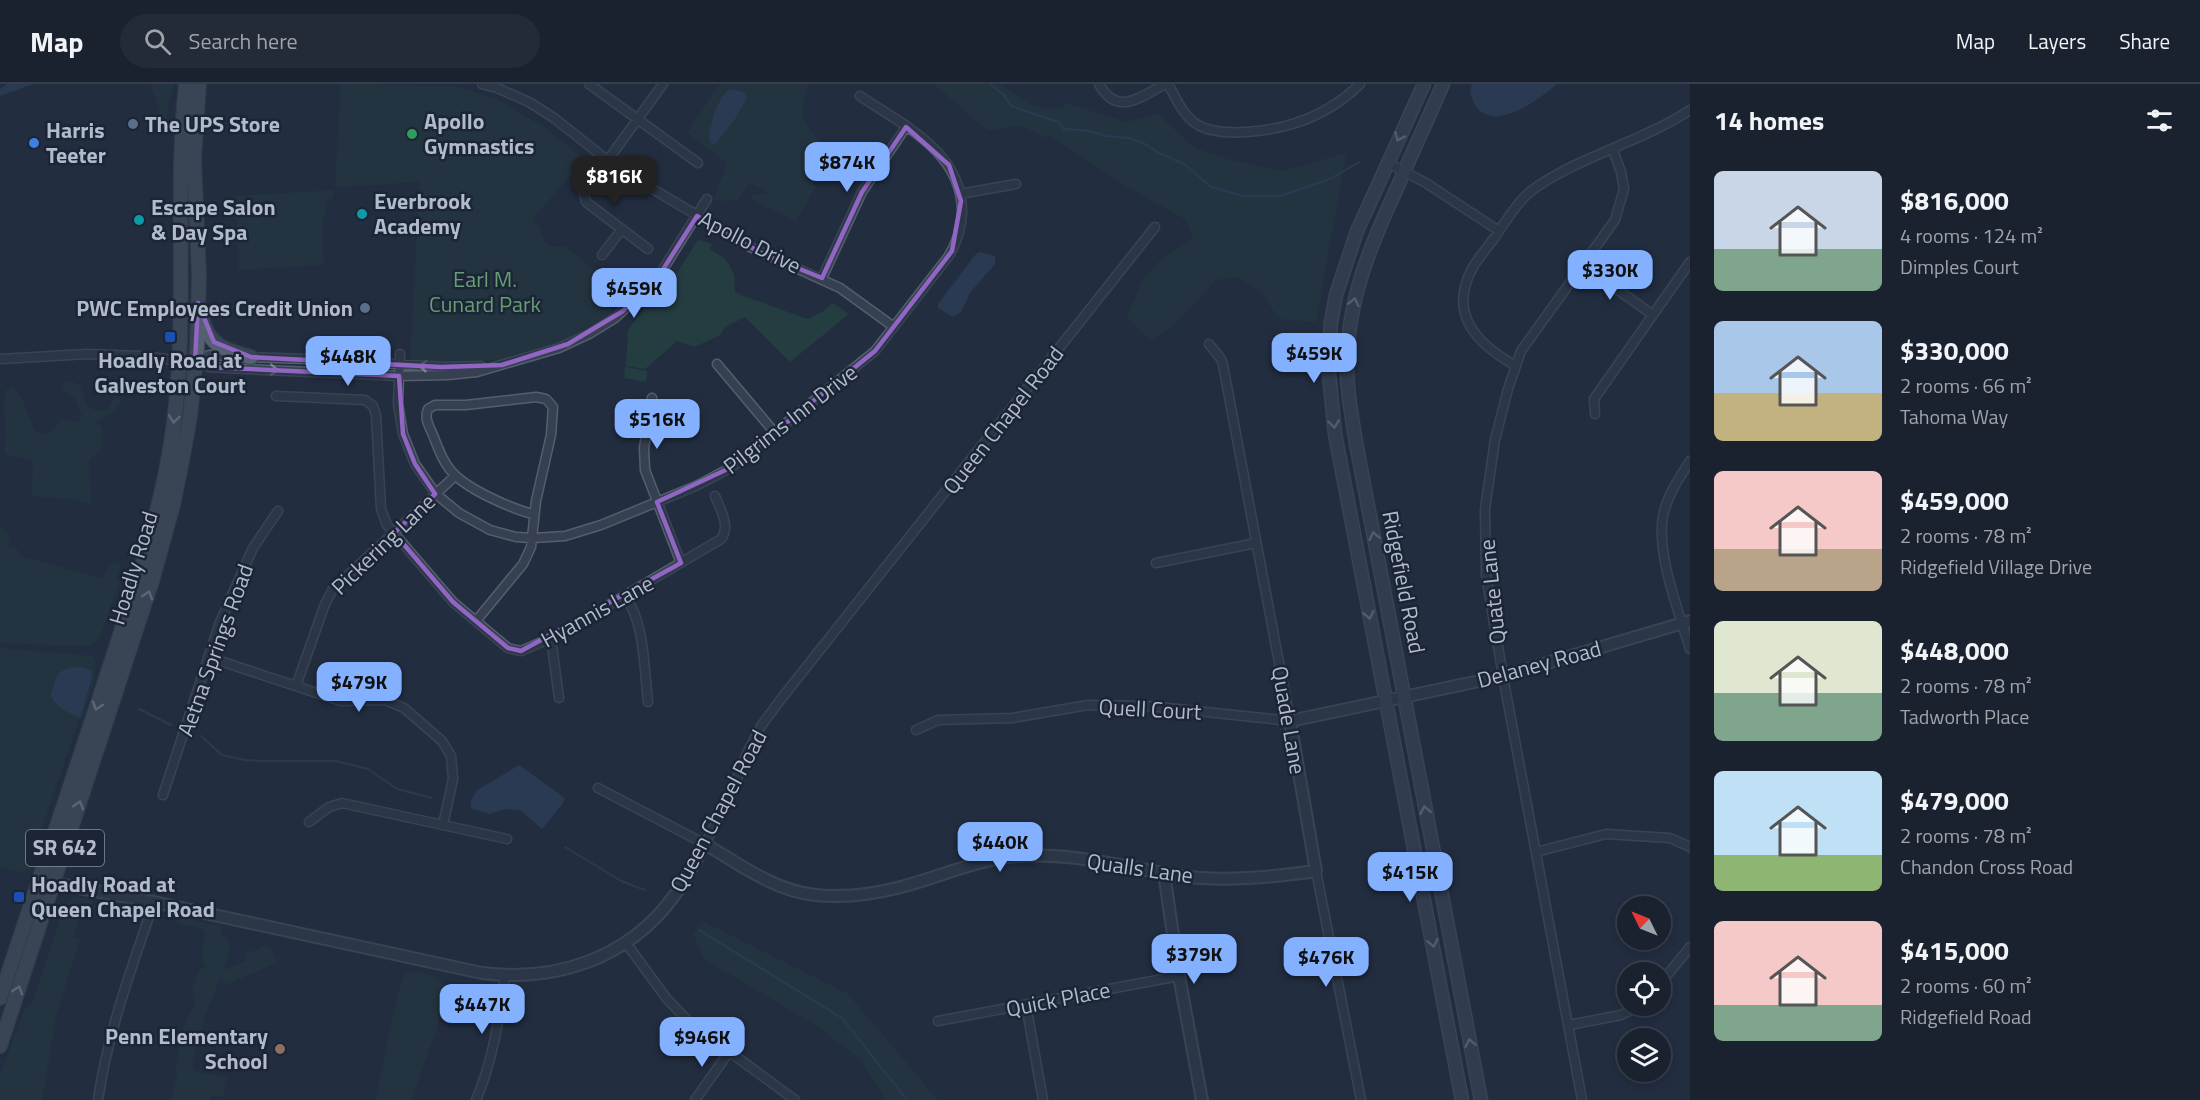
<!DOCTYPE html>
<html lang="en">
<head>
<meta charset="utf-8">
<style>
	:root { --surface:#1a2230; --page:#232a38; --text:#f1f3f6; --muted:#9fa4ab; --line:#383f4c; --accent:#83b0ff }
	body { margin:0; font-family:"Titillium Web",sans-serif; background:var(--page); color:var(--text); height:100vh; display:flex; flex-direction:column; font-size:22px; white-space:nowrap }
	* { box-sizing:border-box; margin:0 }
	p { font-size:20px; color:var(--muted) }
	.icon { flex:none; width:33px; height:33px; fill:none; stroke:currentColor; stroke-width:2; stroke-linecap:round; stroke-linejoin:round }
	.map { position:relative; flex:1; overflow:hidden }
	.drawer { display:flex; flex-direction:column; background:var(--surface); width:510px }
	.drawer>* { flex:none }
	.needle { width:39px; rotate:313deg }
	.fabs { position:absolute; left:1617px; top:812px; display:grid; gap:12px }
	.fabs a { display:grid; place-items:center; width:54px; height:54px; border-radius:50%; background:var(--surface); box-shadow:0 3px 9px #0003,0 0 0 2px var(--line); font-size:30px }
	.price { position:absolute; translate:-50% -51px; padding:0 14px; border-radius:12px; background:var(--accent); color:#111; font-size:20px; line-height:39px; filter:drop-shadow(0 2px 3px #0008) }
	.price::after { content:''; position:absolute; left:50%; top:36px; width:18px; height:14px; margin-left:-9px; background:inherit; clip-path:polygon(0 0,100% 0,50% 100%) }
	.price.current { background:#222; color:#fff }
	ul { padding:0; list-style:none }
	li { display:flex; align-items:center; gap:18px; height:150px; padding:0 24px }
	li span { display:grid; place-items:center; flex:none; width:168px; height:120px; border-radius:9px; color:#555 }
	li>.icon { margin-inline-start:auto }
	span .icon { width:72px; height:72px; fill:#fffc; stroke-width:1 }
	li b { font-size:26px }
	h2 { display:flex; justify-content:space-between; align-items:center; height:72px; padding:0 24px; font-size:26px }
	header { display:flex; align-items:center; gap:36px; box-sizing:border-box; height:84px; padding:0 30px; background:var(--surface); border-bottom:2px solid var(--line) }
	header strong { font-size:28px }
	nav { display:flex; gap:33px; margin-inline-start:auto; font-size:21px }
	.search { width:420px; height:54px; background:var(--page); display:flex; align-items:center; gap:15px; box-sizing:border-box; padding:0 21px; border-radius:33px; color:var(--muted); font-size:22px }
	main { display:flex; flex:1; min-height:0 }
	.map>svg:first-child { display:block }
	.green { fill:#243d41 }
	.water { fill:#344969 }
	.lines { fill:none; stroke-linecap:round; stroke-linejoin:round }
	.stream { stroke:#344969; stroke-width:2 }
	.minor-casing { stroke:#545e6e; stroke-width:11 }
	.tertiary-casing { stroke:#545e6e; stroke-width:14 }
	.secondary-casing { stroke:#545e6e; stroke-width:15 }
	.primary-casing { stroke:#3f4959; stroke-width:16 }
	.minor { stroke:#364050; stroke-width:8 }
	.tertiary { stroke:#364050; stroke-width:10 }
	.secondary { stroke:#444f63; stroke-width:12 }
	.primary { stroke:#545f70; stroke-width:14 }
	.oneway { stroke:#8c95a7 }
	.oneway2 { stroke:#7a8494 }
	.oneway3 { stroke:#9fa9b9 }
	.marked { fill:none; stroke:#9165c4; stroke-width:4.5; stroke-linejoin:round }
	.service-dot { fill:#5c6f8a; stroke:#1b2535; stroke-width:2 }
	.leisure-dot { fill:#2e9e5b; stroke:#1b2535; stroke-width:2 }
	.shop-dot { fill:#3f7fe0; stroke:#1b2535; stroke-width:2 }
	.culture-dot { fill:#0f9aa8; stroke:#1b2535; stroke-width:2 }
	.transit-dot { fill:#1a4fb4; stroke:#1b2535; stroke-width:2 }
	.education-dot { fill:#8d6e63; stroke:#1b2535; stroke-width:2 }
	.labels { text-anchor:middle; stroke-width:5; stroke-linejoin:round; paint-order:stroke }
	.shield { fill:#1b2535; stroke:#858e9e; stroke-width:1.5 }
	.shield-label { font-size:21px; font-weight:bold; fill:#b2bbcb }
	.poi-label { font-size:22px; font-weight:bold; fill:#b2bbcb; stroke:#1b2535; text-anchor:start }
	.street-label { font-size:22px; fill:#b2bbcb; stroke:#1b2535 }
	.park-label { font-size:22px; fill:#679e75; stroke:#1b2535 }
</style>
</head>
<body>
<header>
<strong>Map</strong>
<div class="search"><svg class="icon" aria-label="search" viewBox="0 0 24 24"><circle cx="10" cy="10" r="6"/><path d="M15 15l6 6"/></svg>Search here</div>
<nav><a>Map</a><a>Layers</a><a>Share</a></nav>
</header>
<main>
<div class="map">
<svg width="1690" height="1016" viewBox="0 0 1690 1016">
	<rect width="100%" height="100%" fill="#222e40"/>
	<path class="green" d="M150,0H175L168,20L166,46Z
		M341,0L456,2L496,15L545,44L584,75L532,136L539,142L546,160L553,163L565,162L616,204C616,211 611,216 606,220L614,227C544,274 492,283 410,276L420,98L335,103Z
		M720,0H808C798,37 802,41 830,65L812,100L816,102L796,137L754,117L752,114L753,111L768,110L757,102L749,100L738,116L720,117L714,115L727,79L687,49Z
		M934,0H999L1033,21L1047,25L1062,24L1065,19L1127,38L1158,30L1193,63L1227,75L1283,87L1346,69L1316,238L1279,235L1261,207L1236,193L1216,196L1172,243L1151,256L1127,234L1141,199L1161,175L1193,154L1185,135L1131,105L1049,51L1046,55C1020,39 1018,41 988,47Z
		M333,106V114L327,116L322,143L324,181L239,186L237,137L232,130L236,120V112Z
		M698,156L712,160L710,165L725,175L730,182L734,191L735,208L744,212L807,235L822,228L833,219L849,230L790,278L745,233L725,243L720,251L695,263L677,257L645,285L626,282L628,246L639,231L670,200Z
		M625,283L647,287L646,298L624,294Z
		M71,297L80,302L87,322L97,327L108,325L112,316L118,314L121,319L111,330L97,336L96,339L102,343V365L89,376L91,420L73,415L38,413L32,411L33,380L31,376L5,370C4,363 6,358 6,350C6,336 0,318 7,305L12,302L20,311L35,347C47,356 55,343 63,335L78,339L82,332L75,315L63,305V299Z
		M0,442L10,453L7,462L17,465L20,472L101,494L111,480L117,478L121,482L116,495L120,497L100,553L90,561L74,562L0,559Z
		M0,564L93,572L96,578L94,587L96,590L82,634L78,637L28,786L18,788L0,783Z
		M74,812L95,815L89,822L82,821L74,853L80,855L56,932L42,1016H0V992L25,924L31,922L63,826Z
		M175,832L220,842L222,851L229,855C231,867 226,876 224,886L247,877L244,871L265,862L271,864L277,879L225,901L221,892L205,932L192,980L194,987L227,994L223,1013L211,1011L210,1016H171L177,992L176,985L181,949L195,919L192,906L199,886L205,884L202,876L205,848C196,840 184,844 175,836Z
		M702,837L848,910L938,1016H886L861,976L817,942L704,875L693,850Z
		M415,887L438,893L446,907L436,947L411,1016H376C380,997 397,899 406,890C408,888 412,888 415,887Z"/>
	<path class="water" d="M7,0H33L0,12V5Z
		M1472,0H1557C1540,15 1493,50 1475,21C1473,17 1471,12 1470,7Z
		M729,5L744,8L747,13L746,16L735,35L716,59L712,60L709,54C711,37 716,18 729,5Z
		M980,168L995,172V180L970,209L961,228L953,233L938,224V220L975,171Z
		M73,583L85,584L91,587L92,593L80,634C72,631 51,620 51,610C51,607 53,604 54,601C57,588 60,587 73,583Z
		M519,681L565,714L563,719L542,745L520,726L505,725L489,730L471,724V717L476,707Z"/>
	<g class="lines">
		<path class="stream" d="M990,0L1004,11L1011,22L1058,38L1064,45L1090,47L1105,52L1129,54L1145,60L1157,68L1184,80L1211,103L1243,112H1280L1330,95L1359,78
			M139,625L171,641
			M201,652L222,671L244,676L262,677H336L368,685L397,705L432,714
			M565,763L621,797L645,806
			M699,846L842,934L907,1016"/>
		<g class="minor-casing">
			<path id="minor" d="M482,0L497,4L529,18L554,34L616,83L750,163L840,204L894,243
				M589,0L698,79
				M1099,0C1117,33 1141,13 1165,0
				M1168,0C1176,14 1183,32 1198,41C1212,49 1231,49 1247,48C1290,45 1329,31 1360,0
				M1388,79L1426,99L1499,147
				M960,110L1016,100
				M648,165L586,118L584,109L663,0
				M602,171L622,145
				M1583,181L1653,231
				M822,194L862,108L906,43
				M400,270L398,320L403,350L415,380L436,410L459,429L490,446L516,453L533,454L565,452L601,441L696,402L732,383L875,267L948,173C957,159 961,145 962,129C963,68 903,41 860,12
				M248,273L336,276L441,283L481,282
				M0,275L87,270L139,272L195,278L209,283L244,285L399,292L448,291L477,288L559,264L589,250L615,234L638,213L662,187L707,115
				M195,278L209,271L235,272
				M717,280L775,349
				M1516,282C1477,260 1447,230 1473,183C1479,173 1488,163 1495,153C1506,137 1519,115 1535,104C1583,71 1641,58 1690,26
				M276,312L365,316L373,322L376,331L381,425L387,441L453,518L508,564L521,567L558,551L721,455C731,442 720,425 715,412
				M652,314L644,364L645,386L681,479
				M1595,330L1594,315L1690,178
				M1690,377C1679,394 1667,412 1663,432C1656,469 1679,529 1690,565
				M1156,479L1256,459
				M625,512C645,539 644,585 648,618
				M476,537L523,480L531,463L536,417L551,351L553,323L546,315L536,313L466,321H435L428,325C424,334 429,342 433,351C438,364 444,381 455,391C470,406 512,425 533,430
				M551,554L559,614
				M208,573L341,617L385,616L404,624L442,657L451,672L453,695L443,741
				M296,602L325,520L333,505L455,392
				M916,646L938,636L1012,634L1088,621L1149,622L1290,637L1223,281L1221,275L1209,260
				M598,704L705,760L732,708L746,671L761,642L781,615L1155,143
				M163,711L220,538L253,464L278,427
				M309,738L329,723L342,719L507,755
				M1536,768L1606,750L1670,754L1690,763
				M1316,787L1361,1016
				M626,859L667,915L689,938L795,1016
				M1660,900L1690,863
				M1026,921L1043,1016
				M938,937L1179,892
				M1569,941L1621,931L1641,921
				M98,1016C108,947 132,883 154,818
				M476,1016C493,977 499,934 505,892
				M695,1016L729,968
				M1582,1016L1503,592L1486,491L1485,425L1495,356L1508,305L1521,267L1615,136L1624,105L1621,88L1613,66"/>
		</g>
		<g class="tertiary-casing">
			<path id="tertiary" d="M1164,789L1179,892L1202,1016
				M48,798L154,818L482,889C556,898 628,875 674,812C686,796 695,778 705,760C739,780 775,807 815,811C842,814 874,810 901,803C940,793 977,775 1019,772C1073,768 1127,784 1180,792C1224,798 1272,793 1316,787L1290,637L1503,592L1690,537"/>
		</g>
		<g class="secondary-casing">
			<path id="secondary" d="M1424,0L1357,147L1336,211L1331,238L1328,281L1335,350L1462,1016
				M1443,0C1428,35 1412,69 1397,104C1371,160 1348,215 1347,278C1346,305 1352,332 1356,359L1481,1016"/>
		</g>
		<g class="primary-casing">
			<path id="primary" d="M201,232C209,262 224,266 251,273
				M0,914C35,809 70,704 104,600C130,520 158,441 171,359C190,240 173,119 186,0
				M0,962L153,494L173,421L182,377L190,333L197,264L199,191L194,76L199,0"/>
		</g>
		<use href="#minor" class="minor"/>
		<use href="#tertiary" class="tertiary"/>
		<use href="#secondary" class="secondary"/>
		<use href="#primary" class="primary"/>
	</g>
	<defs><path id="oneway-chevron" d="M-2-3.5L2.5 0L-2 3.5" fill="none" stroke-width="1.6" stroke-linecap="round" stroke-linejoin="round" transform="scale(1.5)"/></defs>
	<g class="oneway">
		<use href="#oneway-chevron" transform="translate(1399 53) rotate(114)"/>
		<use href="#oneway-chevron" transform="translate(1354 218) rotate(-77)"/>
		<use href="#oneway-chevron" transform="translate(1334 340) rotate(82)"/>
		<use href="#oneway-chevron" transform="translate(1374 452) rotate(-101)"/>
		<use href="#oneway-chevron" transform="translate(1369 531) rotate(79)"/>
		<use href="#oneway-chevron" transform="translate(1425 726) rotate(-101)"/>
		<use href="#oneway-chevron" transform="translate(1433 859) rotate(79)"/>
		<use href="#oneway-chevron" transform="translate(1470 959) rotate(-101)"/>
	</g>
	<g class="oneway2">
		<use href="#oneway-chevron" transform="translate(423 282) rotate(-175)"/>
		<use href="#oneway-chevron" transform="translate(274 286) rotate(3)"/>
	</g>
	<g class="oneway3">
		<use href="#oneway-chevron" transform="translate(174 335) rotate(97)"/>
		<use href="#oneway-chevron" transform="translate(148 511) rotate(-72)"/>
		<use href="#oneway-chevron" transform="translate(97 622) rotate(108)"/>
		<use href="#oneway-chevron" transform="translate(79 721) rotate(-72)"/>
		<use href="#oneway-chevron" transform="translate(18 906) rotate(-72)"/>
	</g>
	<path d="M0 0H1690V1016H0ZM906,43L949,81L961,117L952,167L875,267L732,383L657,418L681,479L521,567L508,564L453,518L394,449L435,410L415,380L403,350L399,292L209,283L195,278L198,219L214,258L251,273L441,283L502,281L568,260L623,227L662,187L697,132L763,170L822,194L862,108Z" fill="#222e40" fill-opacity=".55" fill-rule="evenodd"/>
	<path class="marked" d="M906,43L949,81L961,117L952,167L875,267L732,383L657,418L681,479L521,567L508,564L453,518L394,449L435,410L415,380L403,350L399,292L209,283L195,278L198,219L214,258L251,273L441,283L502,281L568,260L623,227L662,187L697,132L763,170L822,194L862,108Z"/>
	<g class="service-dot">
		<circle cx="133" cy="40" r="6"/>
		<circle cx="365" cy="224" r="6"/>
	</g>
	<circle class="leisure-dot" cx="412" cy="50" r="6"/>
	<circle class="shop-dot" cx="34" cy="59" r="6"/>
	<g class="culture-dot">
		<circle cx="362" cy="130" r="6"/>
		<circle cx="139" cy="136" r="6"/>
	</g>
	<g class="transit-dot">
		<rect x="164" y="247" width="12" height="12" rx="3"/>
		<rect x="13" y="807" width="12" height="12" rx="3"/>
	</g>
	<circle class="education-dot" cx="280" cy="965" r="6"/>
	<g class="labels">
		<rect class="shield" x="26" y="746" width="78" height="36" rx="4.5"/>
		<g class="shield-label">
			<text x="65" y="771">SR 642</text>
		</g>
		<g class="poi-label">
			<text x="424" y="45">Apollo<tspan x="424" dy="25">Gymnastics</tspan></text>
			<text x="145" y="48">The UPS Store</text>
			<text x="46" y="54">Harris<tspan x="46" dy="25">Teeter</tspan></text>
			<text x="374" y="125">Everbrook<tspan x="374" dy="25">Academy</tspan></text>
			<text x="151" y="131">Escape Salon<tspan x="151" dy="25">&amp; Day Spa</tspan></text>
			<text x="353" y="232" text-anchor="end">PWC Employees Credit Union</text>
			<text x="170" y="284" text-anchor="middle">Hoadly Road at<tspan x="170" dy="25">Galveston Court</tspan></text>
			<text x="31" y="808">Hoadly Road at<tspan x="31" dy="25">Queen Chapel Road</tspan></text>
			<text x="268" y="960" text-anchor="end">Penn Elementary<tspan x="268" dy="25">School</tspan></text>
		</g>
		<g class="street-label">
			<text transform="translate(750 158) rotate(27)" y="8">Apollo Drive</text>
			<text transform="translate(790 335) rotate(-38)" y="8">Pilgrims Inn Drive</text>
			<text transform="translate(1003 336) rotate(-52)" y="8">Queen Chapel Road</text>
			<text transform="translate(383 460) rotate(-44)" y="8">Pickering Lane</text>
			<text transform="translate(133 484) rotate(-73)" y="8">Hoadly Road</text>
			<text transform="translate(1404 498) rotate(79)" y="8">Ridgefield Road</text>
			<text transform="translate(1492 508) rotate(-96)" y="8">Quate Lane</text>
			<text transform="translate(597 527) rotate(-29)" y="8">Hyannis Lane</text>
			<text transform="translate(215 566) rotate(-70)" y="8">Aetna Springs Road</text>
			<text transform="translate(1539 580) rotate(-15)" y="8">Delaney Road</text>
			<text transform="translate(1150 625) rotate(3)" y="8">Quell Court</text>
			<text transform="translate(1289 636) rotate(80)" y="8">Quade Lane</text>
			<text transform="translate(718 727) rotate(-62)" y="8">Queen Chapel Road</text>
			<text transform="translate(1140 784) rotate(8)" y="8">Qualls Lane</text>
			<text transform="translate(1058 915) rotate(-11)" y="8">Quick Place</text>
		</g>
		<g class="park-label">
			<text x="485" y="203">Earl M.<tspan x="485" dy="25">Cunard Park</tspan></text>
		</g>
	</g>
</svg>
<div class="fabs">
<a><svg class="needle" viewBox="-14 -14 28 28"><path d="M0-13l5 13h-10z" fill="#e53935"/><path d="M0 13l5-13h-10z" fill="#9fa4ab"/></svg></a>
<a><svg class="icon" aria-label="locate" viewBox="0 0 24 24"><circle cx="12" cy="12" r="6"/><path d="M12 2v4M12 18v4M2 12h4M18 12h4"/></svg></a>
<a><svg class="icon" aria-label="layers" viewBox="0 0 24 24"><path d="M12 4l9 5-9 5-9-5zM3 14l9 5 9-5"/></svg></a>
</div>
<b class="price" style="left:847px;top:109px">$874K</b>
<b class="price current" style="left:614px;top:123px">$816K</b>
<b class="price" style="left:1610px;top:217px">$330K</b>
<b class="price" style="left:634px;top:235px">$459K</b>
<b class="price" style="left:1314px;top:300px">$459K</b>
<b class="price" style="left:348px;top:303px">$448K</b>
<b class="price" style="left:657px;top:366px">$516K</b>
<b class="price" style="left:359px;top:629px">$479K</b>
<b class="price" style="left:1000px;top:789px">$440K</b>
<b class="price" style="left:1410px;top:819px">$415K</b>
<b class="price" style="left:1194px;top:901px">$379K</b>
<b class="price" style="left:1326px;top:904px">$476K</b>
<b class="price" style="left:482px;top:951px">$447K</b>
<b class="price" style="left:702px;top:984px">$946K</b>
</div>
<section class="drawer">
<h2>14 homes<svg class="icon" aria-label="filters" viewBox="0 0 24 24"><path d="M4 7h16M4 17h16"/><circle cx="9" cy="7" r="2"/><circle cx="15" cy="17" r="2"/></svg></h2>
<ul>
<li><span style="background:linear-gradient(#c9d6e8 65%,#7fa58c 0)"><svg class="icon" aria-label="home" viewBox="0 0 24 24"><path d="M3 11l9-7 9 7M6 9v11h12V9"/></svg></span><div><b>$816,000</b><p>4 rooms · 124 m²</p><p>Dimples Court</p></div></li>
<li><span style="background:linear-gradient(#a9c7e8 60%,#c2b280 0)"><svg class="icon" aria-label="home" viewBox="0 0 24 24"><path d="M3 11l9-7 9 7M6 9v11h12V9"/></svg></span><div><b>$330,000</b><p>2 rooms · 66 m²</p><p>Tahoma Way</p></div></li>
<li><span style="background:linear-gradient(#f6c9c9 65%,#b9a48a 0)"><svg class="icon" aria-label="home" viewBox="0 0 24 24"><path d="M3 11l9-7 9 7M6 9v11h12V9"/></svg></span><div><b>$459,000</b><p>2 rooms · 78 m²</p><p>Ridgefield Village Drive</p></div></li>
<li><span style="background:linear-gradient(#dfe7d0 60%,#7fa58c 0)"><svg class="icon" aria-label="home" viewBox="0 0 24 24"><path d="M3 11l9-7 9 7M6 9v11h12V9"/></svg></span><div><b>$448,000</b><p>2 rooms · 78 m²</p><p>Tadworth Place</p></div></li>
<li><span style="background:linear-gradient(#bfe0f5 70%,#8fb573 0)"><svg class="icon" aria-label="home" viewBox="0 0 24 24"><path d="M3 11l9-7 9 7M6 9v11h12V9"/></svg></span><div><b>$479,000</b><p>2 rooms · 78 m²</p><p>Chandon Cross Road</p></div></li>
<li><span style="background:linear-gradient(#f6c9c9 70%,#7fa58c 0)"><svg class="icon" aria-label="home" viewBox="0 0 24 24"><path d="M3 11l9-7 9 7M6 9v11h12V9"/></svg></span><div><b>$415,000</b><p>2 rooms · 60 m²</p><p>Ridgefield Road</p></div></li>
</ul>
</section>
</main>
</body>
</html>
